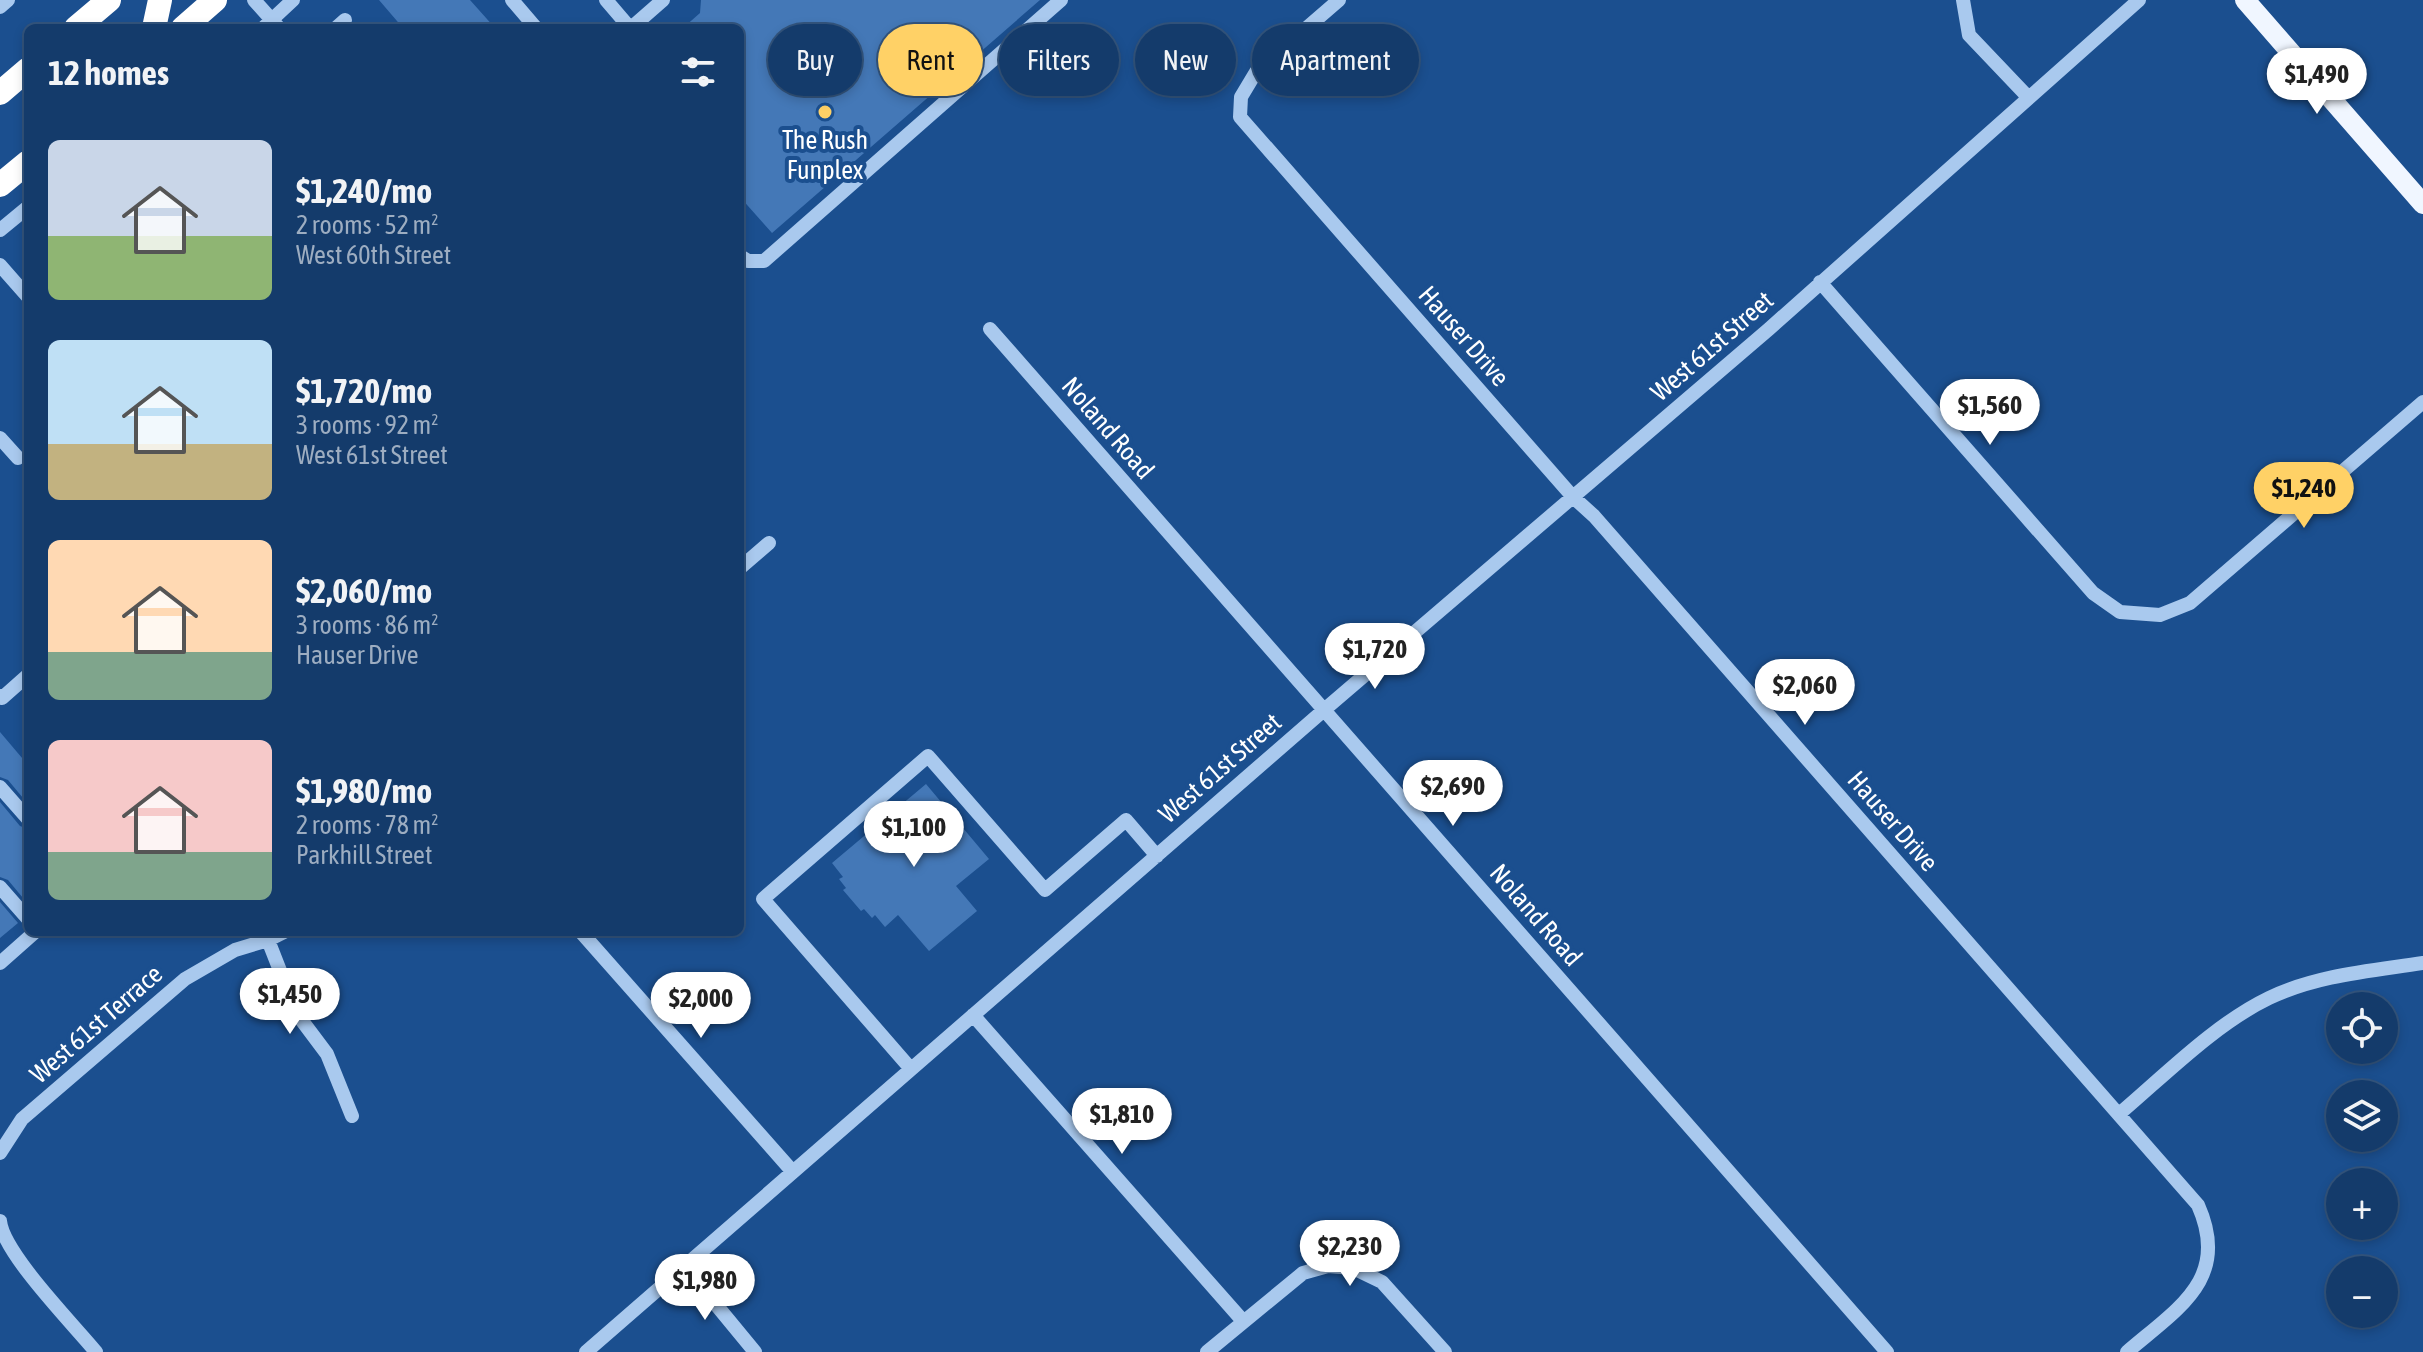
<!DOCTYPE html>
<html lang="en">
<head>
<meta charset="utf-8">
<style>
	:root { --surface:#143b6b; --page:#1d4271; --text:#f1f3f6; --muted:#9dadc1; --line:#33557e; --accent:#ffd166 }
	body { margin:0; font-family:"Asap Condensed",sans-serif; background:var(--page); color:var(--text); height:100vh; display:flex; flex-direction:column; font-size:30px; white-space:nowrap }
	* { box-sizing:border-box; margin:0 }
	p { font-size:26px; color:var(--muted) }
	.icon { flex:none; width:44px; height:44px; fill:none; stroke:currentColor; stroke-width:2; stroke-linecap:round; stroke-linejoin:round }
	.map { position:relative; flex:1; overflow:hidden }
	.sheet { position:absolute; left:24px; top:24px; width:720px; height:912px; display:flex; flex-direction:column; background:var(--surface); border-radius:12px; box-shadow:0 4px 12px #0003,0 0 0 2px var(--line) }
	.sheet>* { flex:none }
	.hud { position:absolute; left:768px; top:24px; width:760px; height:72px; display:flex; gap:16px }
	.fabs { position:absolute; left:2326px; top:992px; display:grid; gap:16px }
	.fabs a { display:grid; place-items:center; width:72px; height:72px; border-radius:50%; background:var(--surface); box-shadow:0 4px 12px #0003,0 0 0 2px var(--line); font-size:40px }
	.price { position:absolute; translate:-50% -68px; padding:0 18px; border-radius:28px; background:#fff; color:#222; font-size:26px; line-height:52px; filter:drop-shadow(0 2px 4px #0008) }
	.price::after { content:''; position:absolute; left:50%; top:48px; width:24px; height:18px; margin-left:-12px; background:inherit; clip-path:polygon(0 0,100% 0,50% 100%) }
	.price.active { background:var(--accent); color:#111 }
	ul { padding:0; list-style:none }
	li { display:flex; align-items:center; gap:24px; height:200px; padding:0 24px }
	li span { display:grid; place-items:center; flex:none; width:224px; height:160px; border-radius:12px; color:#555 }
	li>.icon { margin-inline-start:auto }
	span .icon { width:96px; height:96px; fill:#fffc; stroke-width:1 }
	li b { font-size:34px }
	h2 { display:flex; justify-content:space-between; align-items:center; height:96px; padding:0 24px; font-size:34px }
	.chip { padding:0 28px; border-radius:36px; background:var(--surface); box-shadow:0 4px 12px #0003,0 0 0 2px var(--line); font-size:28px; line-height:72px }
	.chip.active { background:var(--accent); color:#111 }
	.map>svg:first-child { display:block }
	.building { fill:#4478b7 }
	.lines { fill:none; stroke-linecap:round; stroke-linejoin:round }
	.minor { stroke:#a9c9ee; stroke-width:14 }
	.major { stroke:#f0f6ff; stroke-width:20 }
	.highway { stroke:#fff; stroke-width:24 }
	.poi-dot { fill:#ffd166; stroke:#1b4f8f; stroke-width:3 }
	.labels { text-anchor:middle; stroke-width:8; stroke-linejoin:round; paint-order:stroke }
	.poi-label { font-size:26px; fill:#fff; stroke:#1b4f8f }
	.street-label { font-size:26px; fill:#fff; stroke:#1b4f8f }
</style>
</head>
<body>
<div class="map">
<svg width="2423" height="1352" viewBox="0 0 2423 1352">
	<rect width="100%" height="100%" fill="#1b4f8f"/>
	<path class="building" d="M379,0H470L495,28H403Z
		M701,0H1040L772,233L740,197V28H683L700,13Z
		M0,732L28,765V804L8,780L0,777Z
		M926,784L989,859L956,886L977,911L929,951L898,915L885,927L875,915L872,918L864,909L861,911L843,890L846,888L839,879L843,877L832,863Z
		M0,802L20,826L28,829V904L8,880L0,877Z
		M0,902L18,923L0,938Z"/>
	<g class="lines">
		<path class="minor" d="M254,0L279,28
			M512,0L536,28
			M606,0L630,28
			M1339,0L1256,72L1241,97L1240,117L1573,497L1594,516L2198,1205C2231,1279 2178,1308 2127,1352
			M1963,0L1969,35L2028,97
			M0,7L8,0
			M263,28L293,0
			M336,28L345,20
			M631,28L663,0
			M0,230L28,207
			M740,256L748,261H764L1061,0
			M0,265L28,297
			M1820,282L2093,593L2120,612L2160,615L2190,603L2423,402
			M990,329L1887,1352
			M0,438L18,458
			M740,568L769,543
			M0,696L2,698L28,675
			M0,787L28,819
			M0,887L28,919
			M581,932L793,1172
			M268,940L297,1014L327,1054L352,1116
			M0,963L35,932
			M973,1015L1243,1321
			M911,1069L763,899L928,756L1045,890L1126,820L1157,856
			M2119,1114C2165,1075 2215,1024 2269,998C2317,975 2371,971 2423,963
			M0,1153L22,1119L185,979L235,950L268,940L284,932
			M0,1221C3,1253 74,1325 96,1352
			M685,1267L755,1352
			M586,1352L1324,710L1769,329L2139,0
			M1207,1352L1303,1273L1328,1266L1353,1268L1382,1282L1445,1352"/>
		<path class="major" d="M2245,0L2423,204"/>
		<path class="highway" d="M76,28L109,0
			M154,28L160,0
			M183,28L215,0
			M0,93L28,69
			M0,185L28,162"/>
	</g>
	<circle class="poi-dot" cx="825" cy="112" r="8"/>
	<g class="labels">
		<g class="poi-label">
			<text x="825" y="149">The Rush<tspan x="825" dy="30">Funplex</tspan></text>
		</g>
		<g class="street-label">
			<text transform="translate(1464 336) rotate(49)" y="9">Hauser Drive</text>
			<text transform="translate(1712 346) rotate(-41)" y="9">West 61st Street</text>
			<text transform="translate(1108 428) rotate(49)" y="9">Noland Road</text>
			<text transform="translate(1220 768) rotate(-41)" y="9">West 61st Street</text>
			<text transform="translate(1893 821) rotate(49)" y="9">Hauser Drive</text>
			<text transform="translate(1536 915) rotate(49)" y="9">Noland Road</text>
			<text transform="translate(96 1024) rotate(-41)" y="9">West 61st Terrace</text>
		</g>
	</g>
</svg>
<div class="fabs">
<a><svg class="icon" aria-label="locate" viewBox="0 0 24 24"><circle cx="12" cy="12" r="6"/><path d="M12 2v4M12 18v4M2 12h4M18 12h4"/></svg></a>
<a><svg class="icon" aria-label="layers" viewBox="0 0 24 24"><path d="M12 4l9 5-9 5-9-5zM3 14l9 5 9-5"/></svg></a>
<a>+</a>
<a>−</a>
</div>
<b class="price" style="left:2317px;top:116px">$1,490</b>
<b class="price" style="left:1990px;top:447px">$1,560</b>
<b class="price active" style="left:2304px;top:530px">$1,240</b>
<b class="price" style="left:1375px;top:691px">$1,720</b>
<b class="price" style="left:1805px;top:727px">$2,060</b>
<b class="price" style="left:1453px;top:828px">$2,690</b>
<b class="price" style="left:914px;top:869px">$1,100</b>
<b class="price" style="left:290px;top:1036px">$1,450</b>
<b class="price" style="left:701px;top:1040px">$2,000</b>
<b class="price" style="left:1122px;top:1156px">$1,810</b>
<b class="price" style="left:1350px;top:1288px">$2,230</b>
<b class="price" style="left:705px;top:1322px">$1,980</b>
<div class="hud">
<a class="chip">Buy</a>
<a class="chip active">Rent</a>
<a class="chip">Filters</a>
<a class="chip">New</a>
<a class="chip">Apartment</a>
</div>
<section class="sheet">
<h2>12 homes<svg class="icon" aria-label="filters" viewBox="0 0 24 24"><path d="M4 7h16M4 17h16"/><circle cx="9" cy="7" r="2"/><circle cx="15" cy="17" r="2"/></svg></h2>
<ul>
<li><span style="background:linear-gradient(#c9d6e8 60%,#8fb573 0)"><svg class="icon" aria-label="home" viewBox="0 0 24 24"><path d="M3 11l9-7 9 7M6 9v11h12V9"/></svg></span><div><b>$1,240/mo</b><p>2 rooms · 52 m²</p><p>West 60th Street</p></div></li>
<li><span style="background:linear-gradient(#bfe0f5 65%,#c2b280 0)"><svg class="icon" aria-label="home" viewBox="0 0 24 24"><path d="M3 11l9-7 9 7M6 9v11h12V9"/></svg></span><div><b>$1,720/mo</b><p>3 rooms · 92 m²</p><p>West 61st Street</p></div></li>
<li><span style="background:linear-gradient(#ffd9b3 70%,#7fa58c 0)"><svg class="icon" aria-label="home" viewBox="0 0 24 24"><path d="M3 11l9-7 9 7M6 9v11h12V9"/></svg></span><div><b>$2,060/mo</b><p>3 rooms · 86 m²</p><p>Hauser Drive</p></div></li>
<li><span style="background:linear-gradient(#f6c9c9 70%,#7fa58c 0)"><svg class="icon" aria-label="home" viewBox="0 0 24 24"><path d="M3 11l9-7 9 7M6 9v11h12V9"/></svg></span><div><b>$1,980/mo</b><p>2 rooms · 78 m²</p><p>Parkhill Street</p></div></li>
</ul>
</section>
</div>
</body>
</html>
